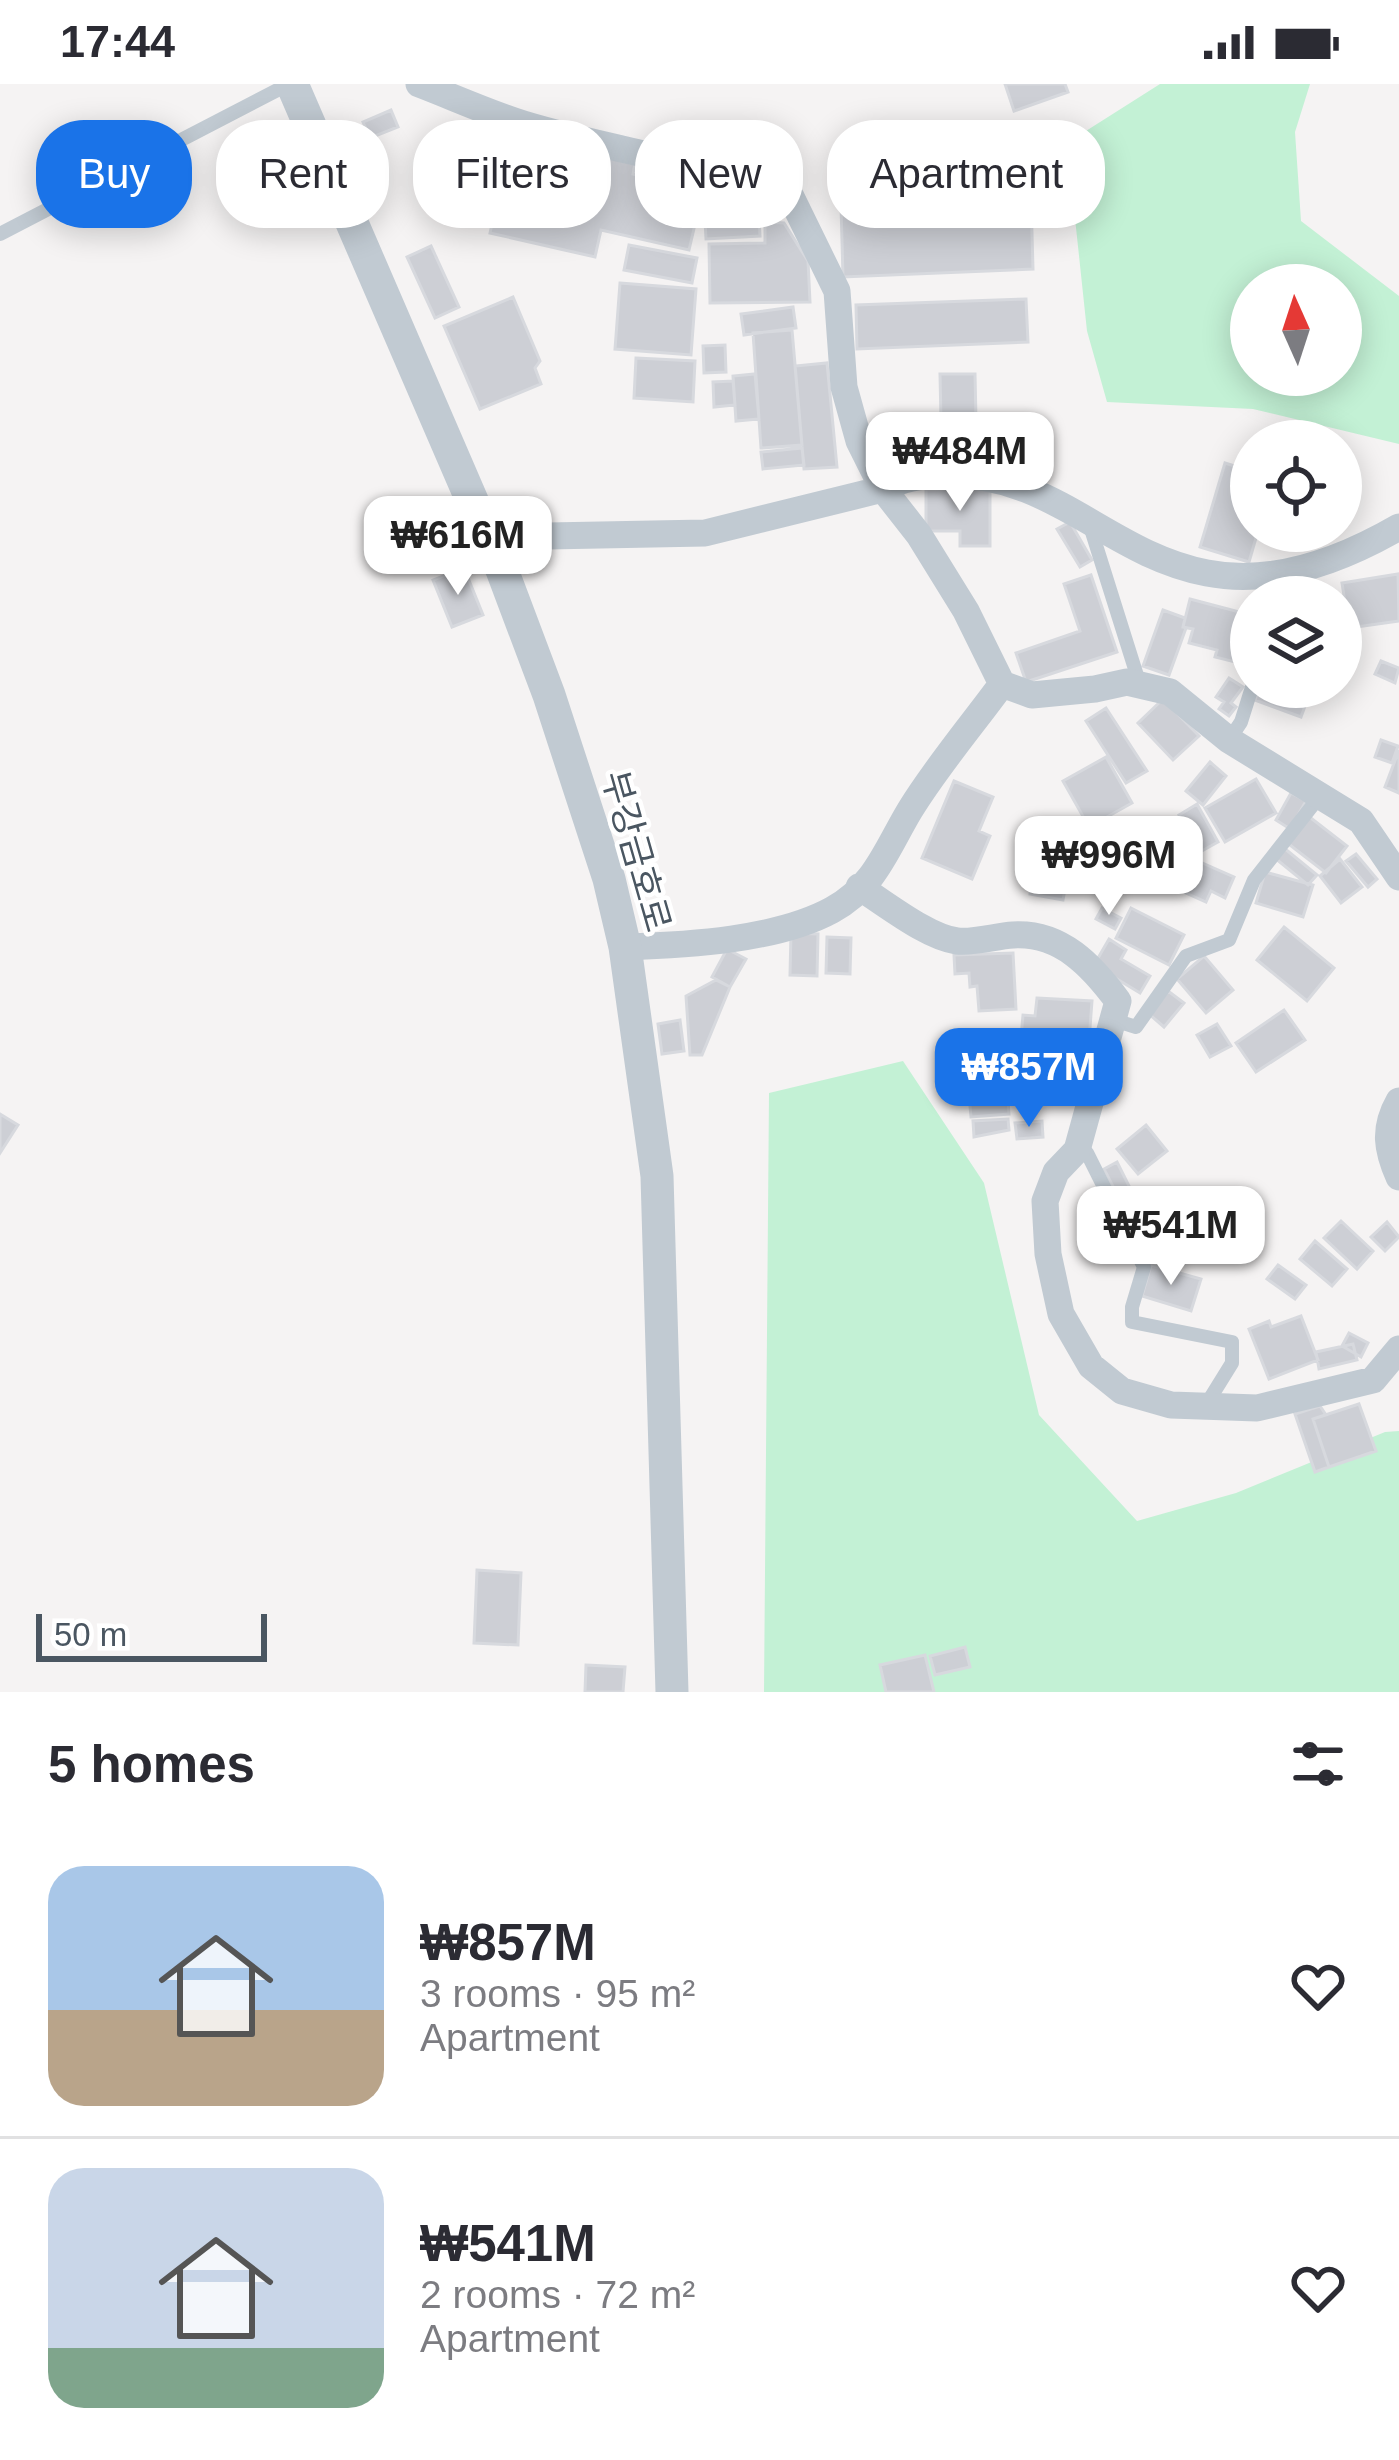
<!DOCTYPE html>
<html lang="en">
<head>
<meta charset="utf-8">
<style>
	:root { --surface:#fff; --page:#f7f7f7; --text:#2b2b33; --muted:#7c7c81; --line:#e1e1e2; --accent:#1a73e8 }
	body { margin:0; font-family:Helvetica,"Noto Sans KR",sans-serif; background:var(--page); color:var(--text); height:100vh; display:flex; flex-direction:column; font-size:45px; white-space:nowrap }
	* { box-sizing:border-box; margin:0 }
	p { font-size:39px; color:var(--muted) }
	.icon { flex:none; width:66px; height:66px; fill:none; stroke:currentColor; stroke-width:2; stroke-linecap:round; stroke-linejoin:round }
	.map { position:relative; height:1608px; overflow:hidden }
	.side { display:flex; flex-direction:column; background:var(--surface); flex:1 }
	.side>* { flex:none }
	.hud { position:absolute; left:36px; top:36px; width:1329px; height:108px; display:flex; gap:24px }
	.needle { width:78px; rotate:357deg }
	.buttons { position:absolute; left:1230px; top:180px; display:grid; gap:24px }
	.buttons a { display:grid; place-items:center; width:132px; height:132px; border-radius:50%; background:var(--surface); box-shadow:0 6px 30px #0003; font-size:60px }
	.scale { position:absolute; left:36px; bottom:30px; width:231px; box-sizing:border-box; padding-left:12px; border:6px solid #4a5661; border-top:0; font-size:33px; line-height:42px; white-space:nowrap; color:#4a5661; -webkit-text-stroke:9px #fff; paint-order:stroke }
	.price { position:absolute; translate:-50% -102px; padding:0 27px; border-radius:24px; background:#fff; color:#222; font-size:39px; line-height:78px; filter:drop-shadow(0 3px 6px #0008) }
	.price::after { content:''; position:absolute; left:50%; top:72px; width:36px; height:27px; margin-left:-18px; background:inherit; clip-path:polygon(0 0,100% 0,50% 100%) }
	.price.on { background:var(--accent); color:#fff }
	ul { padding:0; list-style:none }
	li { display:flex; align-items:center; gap:36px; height:300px; padding:0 48px }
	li+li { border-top:3px solid var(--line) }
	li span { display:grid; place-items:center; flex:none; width:336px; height:240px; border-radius:36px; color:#555 }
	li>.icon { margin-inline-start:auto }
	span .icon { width:144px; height:144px; fill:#fffc; stroke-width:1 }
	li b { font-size:51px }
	h2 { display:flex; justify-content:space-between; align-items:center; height:144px; padding:0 48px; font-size:51px }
	.chip { padding:0 42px; border-radius:48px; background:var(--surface); box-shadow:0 6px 30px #0003; font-size:42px; line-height:108px }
	.chip.on { background:var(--accent); color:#fff }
	.status { display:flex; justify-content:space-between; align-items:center; height:84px; padding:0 60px; background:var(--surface); direction:ltr }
	.status svg { height:33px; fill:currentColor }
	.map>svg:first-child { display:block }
	.green { fill:#c3f1d5; fill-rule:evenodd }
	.building { fill:#cdcfd5; stroke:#d7d9de; stroke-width:3 }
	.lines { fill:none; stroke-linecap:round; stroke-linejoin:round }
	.service { stroke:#c1cad2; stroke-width:14 }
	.minor { stroke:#c1cad2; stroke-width:27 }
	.tertiary { stroke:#c1cad2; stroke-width:33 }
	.labels { text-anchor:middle; stroke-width:9; stroke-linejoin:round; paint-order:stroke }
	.street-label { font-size:36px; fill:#4a5661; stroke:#fff }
</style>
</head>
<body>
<div class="status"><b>17:44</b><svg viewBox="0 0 49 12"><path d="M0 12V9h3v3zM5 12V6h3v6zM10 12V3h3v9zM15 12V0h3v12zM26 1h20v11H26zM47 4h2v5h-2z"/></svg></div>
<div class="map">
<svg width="1399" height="1608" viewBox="0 0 1399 1608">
	<rect width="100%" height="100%" fill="#f5f3f3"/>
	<path class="green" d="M1160,0H1310L1295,48L1301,137L1399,212V360L1253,325L1107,318L1087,247L1067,59ZM1251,201H1341V291H1251Z
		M903,977L984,1099L1039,1331L1137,1437L1236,1409L1385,1348L1399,1347V1608H764L769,1009Z"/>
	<path class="building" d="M1005,0H1065L1068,8L1014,27Z
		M391,26L398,43L370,54L363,38Z
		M485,40L636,74L633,90L703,106L689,166L601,146L595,173L490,149L496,123L467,117Z
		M913,42H962V63L913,62Z
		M994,66L996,110H980L978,67Z
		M975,67L977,110L904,113L902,70Z
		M1026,67L1027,108L1001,109L998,68Z
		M1031,114L1033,185L843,193L841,121Z
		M758,115L760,152L706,155L704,117Z
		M765,138L784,139L808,177L810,218L710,219L709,160L765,159Z
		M629,161L697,174L692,199L624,186Z
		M431,162L459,223L435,234L407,173Z
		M620,199L696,205L691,271L615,265Z
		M513,213L540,277L535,284L541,300L480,325L444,242Z
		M1026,215L1028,258L857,265L856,221Z
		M793,223L796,244L744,251L741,230Z
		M792,246L802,361L761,364L753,249Z
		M725,261L726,288L704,289L703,262Z
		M636,274L695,277L693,318L634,314Z
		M827,279L837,383L804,385L795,282Z
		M755,290L759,335L736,337L733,292Z
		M940,290H975L976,336H941Z
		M733,297L735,321L714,323L713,298Z
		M941,341L996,342L1048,362L1037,394L986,375L941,374Z
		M802,364L804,381L763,385L761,368Z
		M1225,379L1251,387V447H1258L1249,478L1200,463Z
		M926,405H990V462H960V447H926Z
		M1070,438L1092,476L1080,483L1057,445Z
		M464,484L483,531L452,543L433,496Z
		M1398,490L1399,537L1349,544L1342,499Z
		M1091,491L1117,568L1026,598L1016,569L1080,547L1064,500Z
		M1190,515L1251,531L1239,579L1215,573L1217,566L1189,559L1193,545L1183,543Z
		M1163,526L1185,534L1183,543L1186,544L1169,591L1143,582Z
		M1381,577L1399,584L1395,599L1375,590Z
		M1229,594L1243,603L1231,619L1236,623L1229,632L1219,625L1224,618L1216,613Z
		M1260,603H1312L1301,633L1255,616Z
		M1163,615L1199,652L1173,676L1138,639Z
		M1106,624L1147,687L1126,699L1086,637Z
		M1381,656L1398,662L1392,679L1375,673Z
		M1399,666V709L1385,703Z
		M1106,673L1132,719L1089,743L1063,697Z
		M1210,678L1226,692L1203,721L1186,707Z
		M1256,695L1276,729L1225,758L1205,724Z
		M954,697L993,713L979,747L990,752L972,795L922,774Z
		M1291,709L1306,717L1290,745L1276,736Z
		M1197,720L1218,758L1200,768L1179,731Z
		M1307,731L1347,762L1326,789L1286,758Z
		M1284,764L1317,791L1308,801L1276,775Z
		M1038,767L1071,773L1063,816L1030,810Z
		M1182,770L1234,793L1225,814L1211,807L1206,818L1168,801Z
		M1356,770L1377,795L1368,803L1346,777Z
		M1340,775L1362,803L1341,819L1320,792Z
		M1265,788L1313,801L1303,833L1256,819Z
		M1102,824L1121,834L1115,845L1096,835Z
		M1131,824L1184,851L1169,881L1116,854Z
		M1284,843L1334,884L1307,917L1257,876Z
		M791,849L818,850L817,892L790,891Z
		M827,853L851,854L850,890L826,889Z
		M1109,855L1126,866L1121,875L1150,892L1140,909L1094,881Z
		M727,865L746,875L730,903L712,893Z
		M1013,869L1016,925L979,927L977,902L970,903L969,889L955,890L954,871Z
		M1204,872L1233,906L1206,929L1177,895Z
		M716,896L730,903L702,971H690L686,912Z
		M1168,907L1184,919L1164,943L1149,930Z
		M1037,914L1092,917L1089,957L1021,954L1023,931L1035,932Z
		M1284,926L1305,956L1256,988L1236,959Z
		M680,936L684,967L662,970L658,940Z
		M1217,940L1231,962L1210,973L1197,951Z
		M1006,986L1009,1030L971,1033L967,989Z
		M0,1030L18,1041L0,1069Z
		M1008,1035L1009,1046L974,1053L973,1037Z
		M1042,1037L1043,1053L1017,1055L1015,1039Z
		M1146,1041L1167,1067L1138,1090L1117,1065Z
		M1117,1078L1133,1110L1120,1116L1104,1085Z
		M1341,1137L1373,1167L1357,1185L1324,1154Z
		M1387,1138L1399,1153L1385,1167L1371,1153Z
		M1315,1157L1347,1185L1332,1202L1300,1175Z
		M1151,1181L1201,1195L1191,1227L1142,1212Z
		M1278,1181L1306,1201L1295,1215L1267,1195Z
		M1301,1232L1318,1276L1269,1295L1249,1245L1269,1237L1271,1243Z
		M1349,1249L1368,1259L1361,1273L1342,1262Z
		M1353,1260L1357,1276L1319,1285L1316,1268Z
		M1359,1320L1376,1367L1329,1383L1313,1335Z
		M1320,1322L1326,1331L1313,1335L1329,1383L1315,1388L1295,1330Z
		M477,1486L521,1489L518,1561L474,1559Z
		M965,1563L970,1583L935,1591L930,1572Z
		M925,1571L934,1608H886L880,1581Z
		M586,1581L625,1583L623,1608H585Z"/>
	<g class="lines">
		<path class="service" d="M0,150L289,0
			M1090,442L1140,601
			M1276,492L1277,513
			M1229,656L1241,638L1252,603
			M1114,936L1136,943L1186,872L1229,856L1254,796L1320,712
			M1077,1066L1087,1069L1144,1183L1132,1223V1238L1232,1258V1279L1206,1321"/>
		<path class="minor" d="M419,0C453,13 488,29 523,40C611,67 705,77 791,113L837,207L844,303L859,357L883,405L919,451L966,527L1002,600C972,641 937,682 910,726C887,764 875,803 832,826C777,856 688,861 625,863
			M479,433L548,452L705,449L883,405C904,393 920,392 944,391C1053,387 1107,470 1207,489C1273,502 1342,476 1399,443
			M1002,600L1032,611L1095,605L1127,598L1170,608L1229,656L1361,737L1399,793
			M859,803C885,819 927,853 957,857C974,859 996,852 1013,851C1061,848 1092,882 1118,917L1077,1066L1056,1088L1045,1117L1048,1170L1061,1230L1091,1282L1122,1307L1171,1321L1257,1324L1373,1296L1399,1265
			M1399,1017C1383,1045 1387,1066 1399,1093"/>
		<path class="tertiary" d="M292,0L502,486L549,611L609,795L625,863L657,1092L672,1608"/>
	</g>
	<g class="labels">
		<g class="street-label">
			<text transform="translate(637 767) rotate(74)" y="13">부강금호로</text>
		</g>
	</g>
</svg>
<div class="buttons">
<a><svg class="needle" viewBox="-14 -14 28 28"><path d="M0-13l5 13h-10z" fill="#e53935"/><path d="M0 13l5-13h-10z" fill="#7c7c81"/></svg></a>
<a><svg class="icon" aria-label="locate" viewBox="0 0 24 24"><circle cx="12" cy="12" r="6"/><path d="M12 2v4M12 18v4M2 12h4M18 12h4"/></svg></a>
<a><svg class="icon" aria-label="layers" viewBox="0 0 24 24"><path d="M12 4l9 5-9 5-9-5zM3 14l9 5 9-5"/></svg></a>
</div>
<div class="scale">50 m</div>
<b class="price" style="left:960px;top:430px">₩484M</b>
<b class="price" style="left:458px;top:514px">₩616M</b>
<b class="price" style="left:1109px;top:834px">₩996M</b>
<b class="price on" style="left:1029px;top:1046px">₩857M</b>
<b class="price" style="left:1171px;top:1204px">₩541M</b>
<div class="hud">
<a class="chip on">Buy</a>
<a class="chip">Rent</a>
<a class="chip">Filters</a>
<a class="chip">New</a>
<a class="chip">Apartment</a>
</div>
</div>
<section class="side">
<h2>5 homes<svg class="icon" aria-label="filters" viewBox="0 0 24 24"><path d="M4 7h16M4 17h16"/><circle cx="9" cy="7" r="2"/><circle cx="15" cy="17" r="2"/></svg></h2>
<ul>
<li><span style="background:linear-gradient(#a9c7e8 60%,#b9a48a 0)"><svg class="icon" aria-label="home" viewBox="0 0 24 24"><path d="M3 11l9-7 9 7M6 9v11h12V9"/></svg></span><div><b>₩857M</b><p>3 rooms · 95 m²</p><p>Apartment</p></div><svg class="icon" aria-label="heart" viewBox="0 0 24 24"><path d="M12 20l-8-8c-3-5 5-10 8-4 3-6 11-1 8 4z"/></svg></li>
<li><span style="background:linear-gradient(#c9d6e8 75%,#7fa58c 0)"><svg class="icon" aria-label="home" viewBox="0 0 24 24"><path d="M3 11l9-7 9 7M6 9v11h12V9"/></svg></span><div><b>₩541M</b><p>2 rooms · 72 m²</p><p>Apartment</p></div><svg class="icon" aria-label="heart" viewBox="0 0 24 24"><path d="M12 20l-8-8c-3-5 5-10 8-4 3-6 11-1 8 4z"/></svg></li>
</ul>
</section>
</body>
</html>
